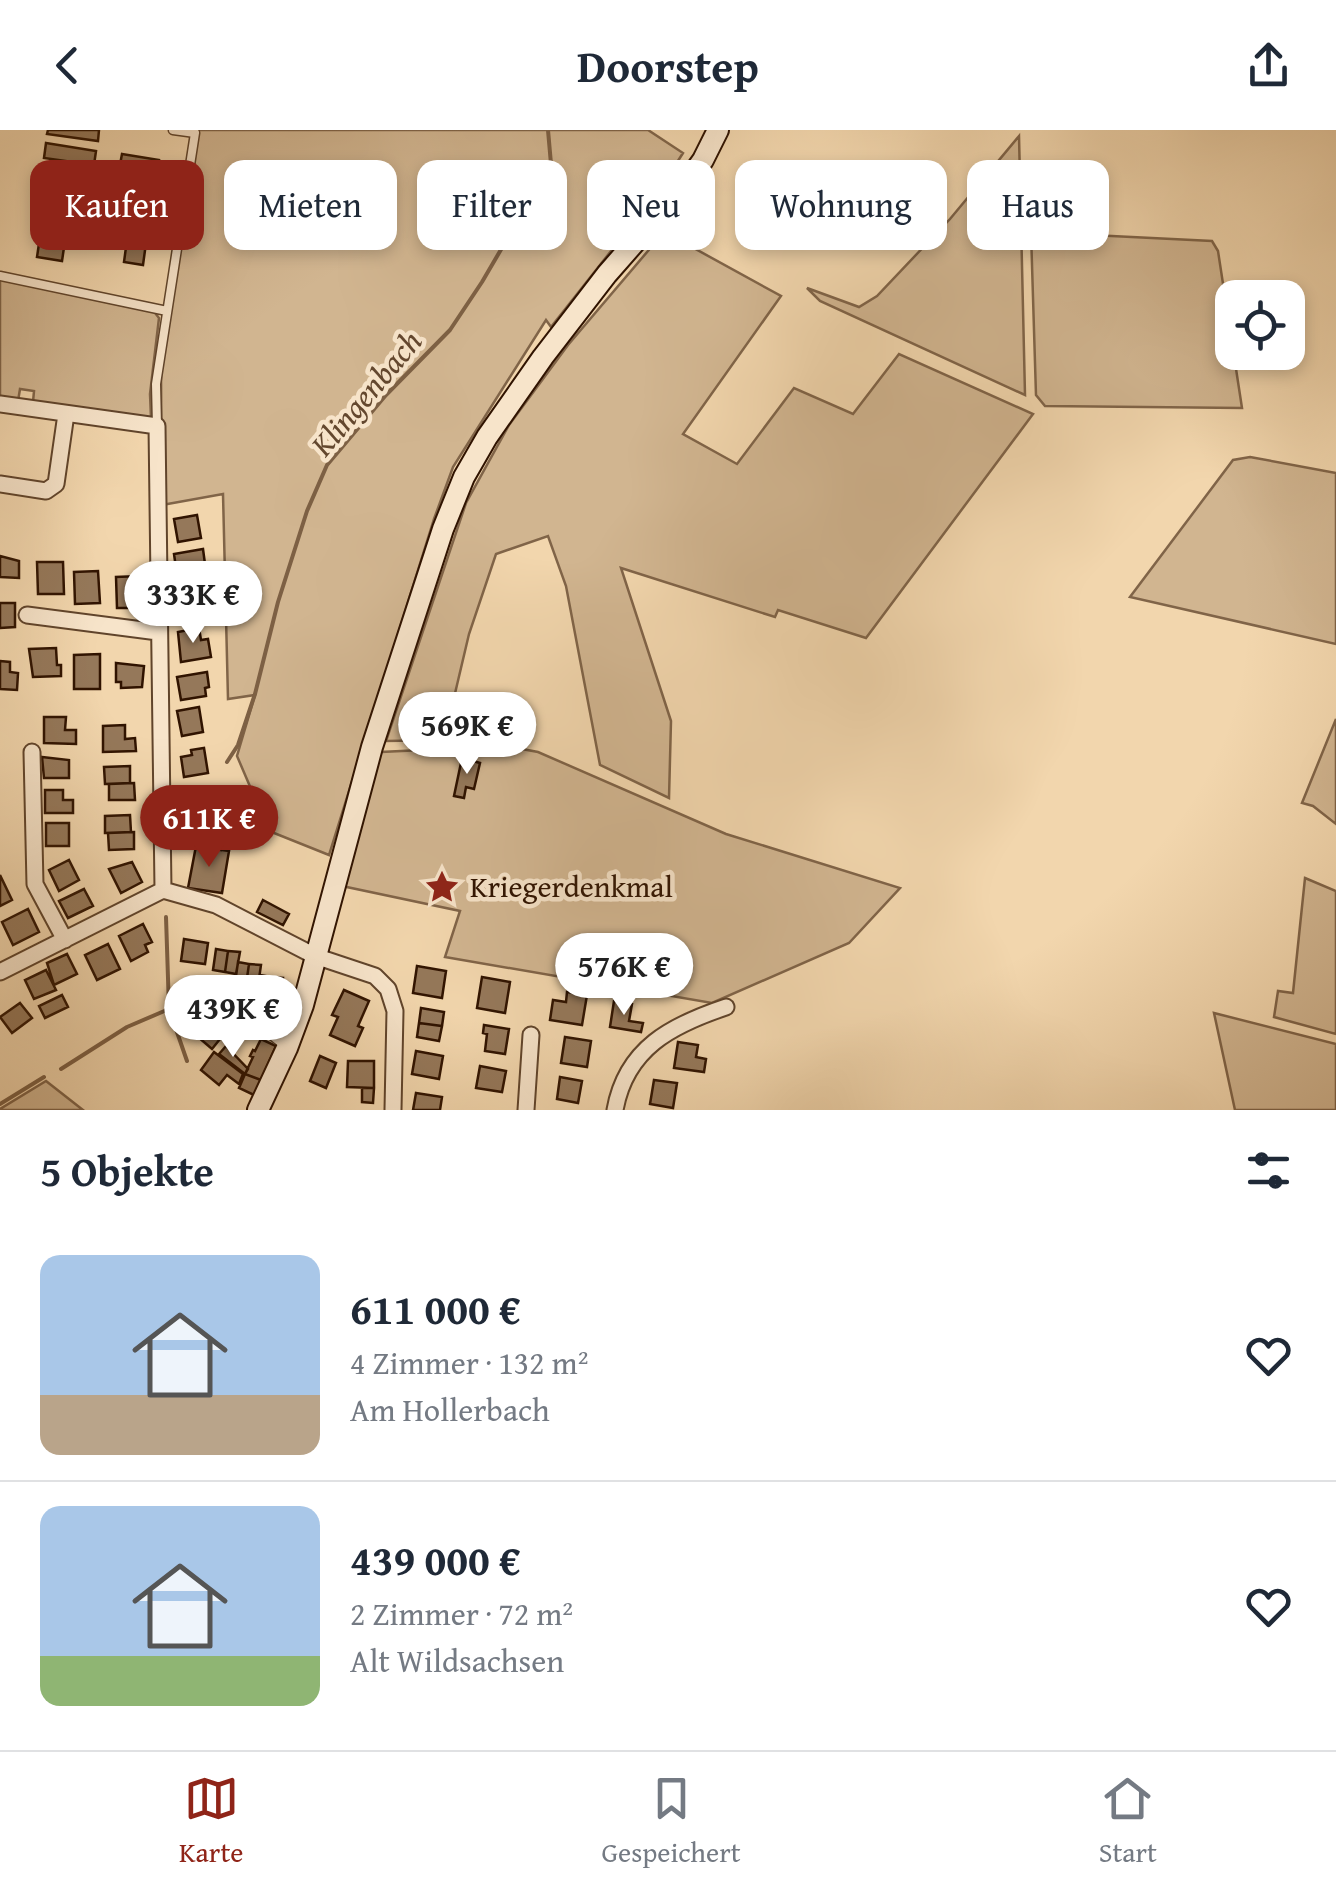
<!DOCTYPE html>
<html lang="de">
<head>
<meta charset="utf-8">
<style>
	:root { --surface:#fff; --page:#f6f6f7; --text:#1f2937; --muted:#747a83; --line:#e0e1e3; --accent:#8f2418 }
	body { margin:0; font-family:"Gentium Book Plus",serif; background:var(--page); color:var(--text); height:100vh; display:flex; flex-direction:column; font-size:38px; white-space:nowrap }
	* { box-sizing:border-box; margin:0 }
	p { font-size:32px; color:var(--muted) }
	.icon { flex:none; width:55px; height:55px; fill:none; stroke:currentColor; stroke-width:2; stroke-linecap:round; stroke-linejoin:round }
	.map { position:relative; height:980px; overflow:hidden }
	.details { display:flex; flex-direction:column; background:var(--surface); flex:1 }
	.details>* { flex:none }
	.banner { position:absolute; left:30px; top:30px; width:1278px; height:90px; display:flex; gap:20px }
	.controls { position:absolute; left:1215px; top:150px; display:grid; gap:20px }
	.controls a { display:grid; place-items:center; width:90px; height:90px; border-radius:20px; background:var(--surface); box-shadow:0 5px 15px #0003; font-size:50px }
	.price { position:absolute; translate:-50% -85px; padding:0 22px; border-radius:35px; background:#fff; color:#222; font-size:32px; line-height:65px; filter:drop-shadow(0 2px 5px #0008) }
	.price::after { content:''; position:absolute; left:50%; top:60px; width:30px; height:22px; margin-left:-15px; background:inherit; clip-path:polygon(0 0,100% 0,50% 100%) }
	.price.current { background:var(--accent); color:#fff }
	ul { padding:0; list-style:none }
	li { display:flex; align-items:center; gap:30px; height:250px; padding:0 40px }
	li+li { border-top:2px solid var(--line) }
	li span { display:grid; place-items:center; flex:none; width:280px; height:200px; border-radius:20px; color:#555 }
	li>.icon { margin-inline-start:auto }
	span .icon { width:120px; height:120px; fill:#fffc; stroke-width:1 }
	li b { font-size:42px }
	h2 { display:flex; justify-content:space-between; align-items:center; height:120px; padding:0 40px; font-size:42px }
	.pill { padding:0 35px; border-radius:20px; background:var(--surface); box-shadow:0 5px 15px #0003; font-size:35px; line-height:90px }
	.pill.current { background:var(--accent); color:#fff }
	header { display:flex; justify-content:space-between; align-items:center; height:130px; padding:0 40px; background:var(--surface); font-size:45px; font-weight:600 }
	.menu { display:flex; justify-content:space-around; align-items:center; height:140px; border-top:2px solid var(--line); background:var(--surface); font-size:28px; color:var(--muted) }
	.menu a { display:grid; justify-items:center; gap:5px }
	.menu .current { color:var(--accent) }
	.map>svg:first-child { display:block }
	.green { fill:#d1b590; stroke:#806448; stroke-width:2.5 }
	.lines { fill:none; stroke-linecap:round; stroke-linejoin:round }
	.stream { stroke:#7d6044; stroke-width:4 }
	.building { fill:#95785a; stroke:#301300; stroke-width:2.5 }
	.lane-casing { stroke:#60442b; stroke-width:11 }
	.street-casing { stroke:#60442b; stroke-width:19 }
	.secondary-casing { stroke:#301300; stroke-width:24 }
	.lane { stroke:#f7e4ca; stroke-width:8 }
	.street { stroke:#f7e4ca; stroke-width:15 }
	.secondary { stroke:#f7e4ca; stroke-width:20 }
	.labels { text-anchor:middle; stroke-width:9; stroke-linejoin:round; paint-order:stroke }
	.poi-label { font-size:30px; fill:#301300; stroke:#f7e4ca; text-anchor:start }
	.water-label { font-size:32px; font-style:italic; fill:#63472e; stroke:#f7e4ca }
</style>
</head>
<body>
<header><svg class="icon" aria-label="back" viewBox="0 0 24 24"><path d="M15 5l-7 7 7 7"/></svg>Doorstep<svg class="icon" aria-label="share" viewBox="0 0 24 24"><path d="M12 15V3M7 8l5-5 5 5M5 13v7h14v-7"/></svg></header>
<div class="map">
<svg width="1336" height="980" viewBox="0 0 1336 980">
	<rect width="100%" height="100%" fill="#f2d6ad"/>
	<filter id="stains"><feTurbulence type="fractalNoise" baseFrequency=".002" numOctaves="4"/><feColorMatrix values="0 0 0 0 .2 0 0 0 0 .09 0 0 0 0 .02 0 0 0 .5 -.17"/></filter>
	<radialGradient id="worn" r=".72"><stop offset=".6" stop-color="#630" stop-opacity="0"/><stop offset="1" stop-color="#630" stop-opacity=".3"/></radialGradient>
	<path class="green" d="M198,0H648L683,23L660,59L551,197L546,190L453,337L434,389L329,725L269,701L237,626L255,565L228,569L223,364L162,375L161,244Z
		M1019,6L1025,265L820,171L807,158L859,177L877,166L950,89Z
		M1031,102L1212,111L1218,121L1242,278L1045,276L1036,265Z
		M659,108L690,116L781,166L683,304L737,334L794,258L853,284L899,224L1033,284L866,508L778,480L775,487L621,438L671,591L669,668L600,635L566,456L548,406L496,424L469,504L444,610L386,611L466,373L509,295L568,215Z
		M0,149L152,179L159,188L150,264L151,288L33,272L34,261L20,259L18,271L0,268Z
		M1250,327L1336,343V514L1130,467L1233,330Z
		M1336,589V694L1313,676L1302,673Z
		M506,616L538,622L726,704L900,758L849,813L712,873L445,827L460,781L342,756L381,622Z
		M1305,748L1336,761V904L1274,887L1278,861L1293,863Z
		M1214,883L1336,914V980H1235Z
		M46,951L83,980H0V979Z"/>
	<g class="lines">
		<path class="stream" d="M227,632L238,615L255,564L278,472L307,381L327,335L386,265L450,200L482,152L551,34L548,0
			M166,787L169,879L187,931
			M61,939L127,897L169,879
			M0,974L44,947"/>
	</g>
	<path class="building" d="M48,0H99L98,11L47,4Z
		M46,13L96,21L94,35L44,28Z
		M122,24L159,30L150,88L84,79L90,36L119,40Z
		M131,86L147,88L144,113L127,110Z
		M41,100L66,104L62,131L37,127Z
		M127,110L146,113L143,135L124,132Z
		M197,385L201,408L178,412L174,389Z
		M203,419L205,434L176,438L174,424Z
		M0,426L19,431V448L0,447Z
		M37,432H63L64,464H38Z
		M205,434L207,448L179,452L176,438Z
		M98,441L100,473L75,474L74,442Z
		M140,446V478H117L116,447Z
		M206,457L211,488L181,493L176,462Z
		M0,473H15V497L0,498Z
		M199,498L201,510L208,509L211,527L181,532L178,502Z
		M56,518L57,535H61V546L33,547L29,519Z
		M100,524V559H74V525Z
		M0,531L10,532V542L18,543L17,560L0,559Z
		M116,533L144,536L142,557L121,558V552H116Z
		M207,542L209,557L205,558L206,566L181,570L177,547Z
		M199,577L203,602L182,606L177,581Z
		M44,587H66L65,600H76V614L44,613Z
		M125,595V609L135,608L136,621L103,622V596Z
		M204,618L208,643L184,647L181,627L192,625L191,620Z
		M42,627L69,630V648H44Z
		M462,628L480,633L474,659L466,657L464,668L454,666Z
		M130,636V653L105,654L104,637Z
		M134,653L135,670H109V654Z
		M45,660H63V670H73V683H45Z
		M209,674L235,678L232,700L206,696Z
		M130,685L131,702L105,703V686Z
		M46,693H69V716H46Z
		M199,695L224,699L221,720L196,716Z
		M134,702V719L109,720L108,703Z
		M196,716L229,721L222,763L188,758Z
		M69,730L79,750L59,761L49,740Z
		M132,732L142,752L121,763L109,739Z
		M0,745L12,770L0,776Z
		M84,759L93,776L68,788L59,771Z
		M263,770L289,784L283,795L257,782Z
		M28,779L39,802L13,815L2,792Z
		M143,794L152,812L145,815L148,822L131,831L119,806Z
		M184,809L208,813L205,834L181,831Z
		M108,814L120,839L97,850L85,825Z
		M216,819L228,821L225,842L213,840Z
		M228,821L240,822L236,844L225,842Z
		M67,824L77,844L54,855L47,833Z
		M238,832L249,834L246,855L235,853Z
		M249,834L261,835L258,856L246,855Z
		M417,836L446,841L442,868L413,863Z
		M46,840L56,860L34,869L25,850Z
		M260,845L271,847L268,868L256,866Z
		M271,847L283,848L280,870L268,868Z
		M482,847L510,852L505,883L477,878Z
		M344,860L369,871L358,896L363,898L355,916L330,905L338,887L332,885Z
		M567,862L587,865L582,895L550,890L553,870L566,872Z
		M62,865L68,877L45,888L39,876Z
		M614,871L632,874L629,891L643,893L641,902L610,897Z
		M20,873L32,888L12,903L0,887Z
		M421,878L444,882L442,896L419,893Z
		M217,881L232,894L212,919L197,906Z
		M419,893L442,896L439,911L417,907Z
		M484,895L509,899L505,924L485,921L487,904L483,903Z
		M565,907L591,911L587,937L561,933Z
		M261,909L276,916L261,950L245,944L253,927L250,926L253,920L255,921Z
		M678,912L698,915L696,927L706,929L704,942L674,938Z
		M226,916L248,939L245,944L219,924Z
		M416,921L443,926L439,949L412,944Z
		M214,922L243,944L239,954L227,945L219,955L201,940Z
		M320,926L336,933L326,958L310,951Z
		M348,931H374V958L347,957Z
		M480,936L506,941L502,962L476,958Z
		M245,944L261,950L254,965L239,958Z
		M560,947L582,951L578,973L557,969Z
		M654,950L677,953L673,978L650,974Z
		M362,958H374L373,973L362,972Z
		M416,963L442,967L440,980H413Z"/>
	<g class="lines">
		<g class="lane-casing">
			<path id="lane" d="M0,146L167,181
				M157,296L156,254L195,3L173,0
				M203,851L284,915"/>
		</g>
		<g class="street-casing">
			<path id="street" d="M0,274L157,296L163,760
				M0,354L46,361L56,354L66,284
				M27,485L158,502
				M32,622L35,754L65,810
				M0,842L163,760L216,775L315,826L375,846L388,859L395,881L393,980
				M526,980L531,905
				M615,980C626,918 672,895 726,877"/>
		</g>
		<g class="secondary-casing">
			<path id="secondary" d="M258,980L287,918L303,875L372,617L443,399L464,347L487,307L543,227L607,144L685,55L703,30L718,0"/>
		</g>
		<use href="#lane" class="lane"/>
		<use href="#street" class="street"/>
		<use href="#secondary" class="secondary"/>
	</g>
	<defs>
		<g id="sight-bare" transform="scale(2.7)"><path d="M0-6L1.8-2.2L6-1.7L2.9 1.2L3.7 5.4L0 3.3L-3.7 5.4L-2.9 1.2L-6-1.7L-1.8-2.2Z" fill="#8f2418" stroke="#f7e4ca" stroke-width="2.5" paint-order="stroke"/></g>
	</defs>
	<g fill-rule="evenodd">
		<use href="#sight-bare" x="442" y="757"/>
	</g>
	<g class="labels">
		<g class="poi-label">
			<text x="470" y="767">Kriegerdenkmal</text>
		</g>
		<g class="water-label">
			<text transform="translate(366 263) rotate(-50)" y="11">Klingenbach</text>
		</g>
	</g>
	<rect width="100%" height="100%" filter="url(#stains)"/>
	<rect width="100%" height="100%" fill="url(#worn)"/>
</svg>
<div class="controls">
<a><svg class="icon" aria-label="locate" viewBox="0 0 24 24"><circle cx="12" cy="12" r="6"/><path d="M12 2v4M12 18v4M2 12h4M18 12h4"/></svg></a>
</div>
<b class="price" style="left:193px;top:516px">333K €</b>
<b class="price" style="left:467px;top:647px">569K €</b>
<b class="price current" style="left:209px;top:740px">611K €</b>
<b class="price" style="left:624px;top:888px">576K €</b>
<b class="price" style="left:233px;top:930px">439K €</b>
<div class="banner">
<a class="pill current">Kaufen</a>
<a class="pill">Mieten</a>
<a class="pill">Filter</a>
<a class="pill">Neu</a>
<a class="pill">Wohnung</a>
<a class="pill">Haus</a>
</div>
</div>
<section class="details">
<h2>5 Objekte<svg class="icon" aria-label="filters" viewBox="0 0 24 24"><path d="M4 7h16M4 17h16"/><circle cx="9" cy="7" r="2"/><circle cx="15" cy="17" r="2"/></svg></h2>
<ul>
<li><span style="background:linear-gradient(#a9c7e8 70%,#b9a48a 0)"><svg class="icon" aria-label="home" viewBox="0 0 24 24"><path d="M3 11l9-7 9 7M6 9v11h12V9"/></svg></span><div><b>611 000 €</b><p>4 Zimmer · 132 m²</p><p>Am Hollerbach</p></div><svg class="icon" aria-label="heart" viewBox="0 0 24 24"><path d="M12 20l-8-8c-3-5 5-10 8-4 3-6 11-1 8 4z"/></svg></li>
<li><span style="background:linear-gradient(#a9c7e8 75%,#8fb573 0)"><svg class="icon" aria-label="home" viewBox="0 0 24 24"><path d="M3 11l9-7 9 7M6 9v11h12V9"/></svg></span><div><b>439 000 €</b><p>2 Zimmer · 72 m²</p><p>Alt Wildsachsen</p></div><svg class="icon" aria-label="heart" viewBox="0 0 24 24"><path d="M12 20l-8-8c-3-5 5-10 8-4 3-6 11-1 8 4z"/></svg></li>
</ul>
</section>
<nav class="menu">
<a class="current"><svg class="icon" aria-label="map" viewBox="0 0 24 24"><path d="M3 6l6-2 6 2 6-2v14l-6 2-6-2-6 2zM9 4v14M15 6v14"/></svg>Karte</a>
<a><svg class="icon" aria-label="saved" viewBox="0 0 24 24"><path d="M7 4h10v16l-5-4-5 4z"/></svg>Gespeichert</a>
<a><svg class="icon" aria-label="home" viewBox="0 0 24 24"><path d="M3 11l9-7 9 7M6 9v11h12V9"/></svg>Start</a>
</nav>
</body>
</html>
